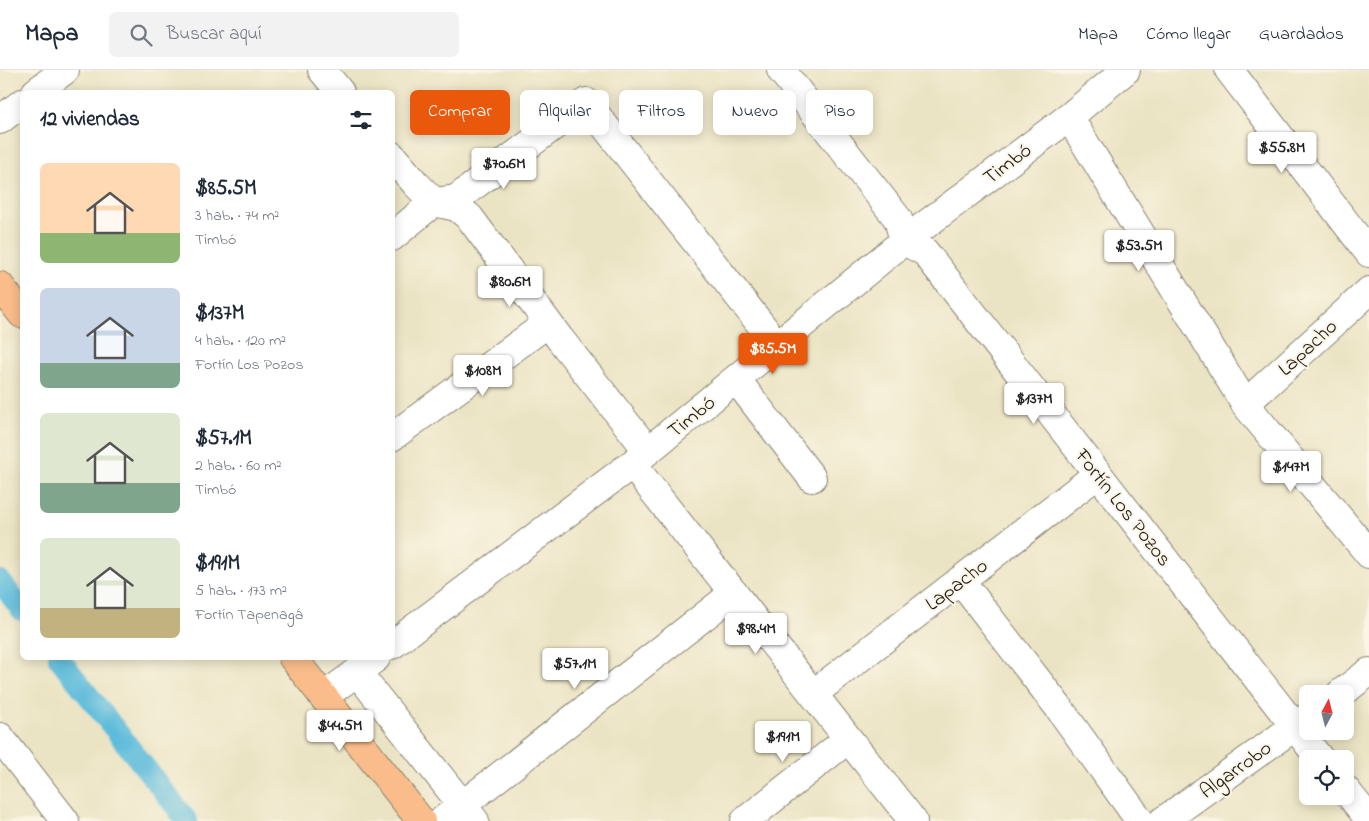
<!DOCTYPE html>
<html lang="es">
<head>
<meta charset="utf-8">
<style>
	:root { --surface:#fff; --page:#f2f2f3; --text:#1f2937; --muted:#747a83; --line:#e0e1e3; --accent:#ea580c }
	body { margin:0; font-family:"Indie Flower",sans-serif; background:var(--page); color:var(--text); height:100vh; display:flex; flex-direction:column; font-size:19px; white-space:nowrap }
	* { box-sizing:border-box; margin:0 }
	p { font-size:16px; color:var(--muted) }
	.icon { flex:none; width:28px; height:28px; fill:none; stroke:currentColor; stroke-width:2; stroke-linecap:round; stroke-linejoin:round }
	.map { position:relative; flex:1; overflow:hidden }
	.sheet { position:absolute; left:20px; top:20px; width:375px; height:570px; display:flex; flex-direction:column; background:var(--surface); border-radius:8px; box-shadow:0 2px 12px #0003 }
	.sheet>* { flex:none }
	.guide { position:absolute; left:410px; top:20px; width:475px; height:45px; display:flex; gap:10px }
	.needle { width:32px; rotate:7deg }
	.fabs { position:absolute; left:1299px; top:615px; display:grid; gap:10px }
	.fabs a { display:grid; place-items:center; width:55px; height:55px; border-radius:8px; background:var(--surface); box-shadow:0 2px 12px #0003; font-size:25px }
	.price { position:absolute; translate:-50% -42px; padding:0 11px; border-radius:5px; background:#fff; color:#222; font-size:16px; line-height:32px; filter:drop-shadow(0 1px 2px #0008) }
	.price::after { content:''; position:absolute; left:50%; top:30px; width:15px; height:11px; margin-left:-8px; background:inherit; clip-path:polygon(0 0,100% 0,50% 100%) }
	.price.active { background:var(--accent); color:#fff }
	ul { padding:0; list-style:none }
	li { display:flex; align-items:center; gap:15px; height:125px; padding:0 20px }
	li span { display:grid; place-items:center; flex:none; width:140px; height:100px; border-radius:8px; color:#555 }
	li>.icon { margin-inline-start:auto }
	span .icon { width:60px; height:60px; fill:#fffc; stroke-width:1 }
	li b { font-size:21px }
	h2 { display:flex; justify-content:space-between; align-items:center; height:60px; padding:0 20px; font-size:21px }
	.tag { padding:0 18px; border-radius:8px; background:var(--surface); box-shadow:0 2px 12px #0003; font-size:18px; line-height:45px }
	.tag.active { background:var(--accent); color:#fff }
	header { display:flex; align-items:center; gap:30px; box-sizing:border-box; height:70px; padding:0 25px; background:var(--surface); border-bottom:1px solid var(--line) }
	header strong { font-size:24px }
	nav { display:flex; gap:28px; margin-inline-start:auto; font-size:18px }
	.search { width:350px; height:45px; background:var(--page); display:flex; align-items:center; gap:12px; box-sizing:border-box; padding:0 18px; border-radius:8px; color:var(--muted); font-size:19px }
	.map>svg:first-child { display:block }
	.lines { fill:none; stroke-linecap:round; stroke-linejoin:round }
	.canal { stroke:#5dbcdb; stroke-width:22 }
	.minor-casing { stroke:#848070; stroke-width:30 }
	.major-casing { stroke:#848070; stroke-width:30 }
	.minor { stroke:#fff; stroke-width:28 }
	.major { stroke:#f9bc8a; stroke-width:28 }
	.labels { text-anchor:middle; stroke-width:4; stroke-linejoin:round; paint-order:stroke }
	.street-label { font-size:21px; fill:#1c1c1c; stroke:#fcf5e5 }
</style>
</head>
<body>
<header>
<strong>Mapa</strong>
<div class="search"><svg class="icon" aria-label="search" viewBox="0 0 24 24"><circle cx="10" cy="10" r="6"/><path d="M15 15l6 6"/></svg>Buscar aquí</div>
<nav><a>Mapa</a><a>Cómo llegar</a><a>Guardados</a></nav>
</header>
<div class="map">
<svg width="1369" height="751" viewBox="0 0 1369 751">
	<rect width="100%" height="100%" fill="#fcf5e5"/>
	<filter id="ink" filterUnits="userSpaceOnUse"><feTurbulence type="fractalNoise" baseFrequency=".02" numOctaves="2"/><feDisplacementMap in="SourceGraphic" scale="10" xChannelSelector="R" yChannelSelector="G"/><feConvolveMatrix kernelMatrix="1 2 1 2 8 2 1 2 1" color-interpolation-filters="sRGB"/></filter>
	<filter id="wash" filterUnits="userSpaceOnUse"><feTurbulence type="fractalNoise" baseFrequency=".0096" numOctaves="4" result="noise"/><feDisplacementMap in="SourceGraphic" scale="20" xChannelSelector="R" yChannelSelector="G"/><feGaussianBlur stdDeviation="1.12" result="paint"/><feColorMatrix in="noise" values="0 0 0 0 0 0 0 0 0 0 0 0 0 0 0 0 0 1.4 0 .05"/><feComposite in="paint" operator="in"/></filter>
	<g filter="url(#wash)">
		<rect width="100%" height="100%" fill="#ebe4c4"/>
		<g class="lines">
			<path class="canal" d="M0,511L22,540
				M59,588L187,751"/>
		</g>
	</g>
	<g filter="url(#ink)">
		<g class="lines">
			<g class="minor-casing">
				<path id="minor" d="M322,0L340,22
					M781,0L898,149L904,171L925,182L1320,689
					M1229,0L1369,183
					M36,22L65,0
					M1069,47L1245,334L1369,484
					M0,50L22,33
					M392,86L416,114L434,132L457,137L470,148L560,269L648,381
					M392,167L434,132L456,129L586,32L777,275
					M736,309L812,408
					M1245,334L1369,221
					M392,367L548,253
					M632,394L913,751
					M960,510L1059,638L1140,751
					M392,575L632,394L904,171L1069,47L1126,0
					M357,602L475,751
					M813,624L1098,404
					M1340,624L1369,602
					M323,627L376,588
					M0,667L65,751
					M1345,719L1369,749
					M442,751L734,523
					M745,751L848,669
					M1163,751L1308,647"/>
			</g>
			<g class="major-casing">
				<path id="major" d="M0,216L22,244
					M293,588L421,751"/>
			</g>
			<use href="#minor" class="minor"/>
			<use href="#major" class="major"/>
		</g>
	</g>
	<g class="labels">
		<g class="street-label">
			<text transform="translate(1007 93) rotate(-37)" y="7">Timbó</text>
			<text transform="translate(1307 277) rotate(-43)" y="7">Lapacho</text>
			<text transform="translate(691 346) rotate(-39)" y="7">Timbó</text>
			<text transform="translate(1124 437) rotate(52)" y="7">Fortín Los Pozos</text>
			<text transform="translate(956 514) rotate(-37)" y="7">Lapacho</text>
			<text transform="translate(1235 699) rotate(-36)" y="7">Algarrobo</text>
		</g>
	</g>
</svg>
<div class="fabs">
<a><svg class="needle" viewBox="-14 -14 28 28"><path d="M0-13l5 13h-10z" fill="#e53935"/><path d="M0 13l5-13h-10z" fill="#747a83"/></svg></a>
<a><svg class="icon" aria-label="locate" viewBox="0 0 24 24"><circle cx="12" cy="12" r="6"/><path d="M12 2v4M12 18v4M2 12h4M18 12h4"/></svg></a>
</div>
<b class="price" style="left:1282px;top:104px">$55.8M</b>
<b class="price" style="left:504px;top:120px">$70.6M</b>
<b class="price" style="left:1139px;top:202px">$53.5M</b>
<b class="price" style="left:510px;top:238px">$80.6M</b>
<b class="price active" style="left:773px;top:305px">$85.5M</b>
<b class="price" style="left:483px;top:327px">$108M</b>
<b class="price" style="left:1034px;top:355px">$137M</b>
<b class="price" style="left:1291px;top:423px">$147M</b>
<b class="price" style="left:756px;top:585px">$98.4M</b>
<b class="price" style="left:575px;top:620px">$57.1M</b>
<b class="price" style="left:340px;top:682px">$44.5M</b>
<b class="price" style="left:783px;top:693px">$191M</b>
<div class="guide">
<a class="tag active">Comprar</a>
<a class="tag">Alquilar</a>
<a class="tag">Filtros</a>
<a class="tag">Nuevo</a>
<a class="tag">Piso</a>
</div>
<section class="sheet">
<h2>12 viviendas<svg class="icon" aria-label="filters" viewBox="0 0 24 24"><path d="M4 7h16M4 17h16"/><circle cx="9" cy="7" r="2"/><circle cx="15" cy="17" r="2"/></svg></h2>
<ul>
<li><span style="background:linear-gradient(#ffd9b3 70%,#8fb573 0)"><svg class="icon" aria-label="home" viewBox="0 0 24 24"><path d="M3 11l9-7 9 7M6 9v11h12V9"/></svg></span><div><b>$85.5M</b><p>3 hab. · 74 m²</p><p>Timbó</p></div></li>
<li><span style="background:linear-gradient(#c9d6e8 75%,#7fa58c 0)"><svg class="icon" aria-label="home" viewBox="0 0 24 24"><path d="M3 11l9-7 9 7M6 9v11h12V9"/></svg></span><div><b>$137M</b><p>4 hab. · 120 m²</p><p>Fortín Los Pozos</p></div></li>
<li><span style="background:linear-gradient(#dfe7d0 70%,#7fa58c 0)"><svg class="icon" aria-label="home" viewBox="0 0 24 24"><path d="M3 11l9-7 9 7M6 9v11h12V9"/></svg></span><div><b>$57.1M</b><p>2 hab. · 60 m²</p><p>Timbó</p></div></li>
<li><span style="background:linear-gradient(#dfe7d0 70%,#c2b280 0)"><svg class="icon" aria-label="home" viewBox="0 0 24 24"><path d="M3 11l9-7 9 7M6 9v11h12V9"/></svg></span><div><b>$191M</b><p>5 hab. · 173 m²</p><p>Fortín Tapenagá</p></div></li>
</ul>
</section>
</div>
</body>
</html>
